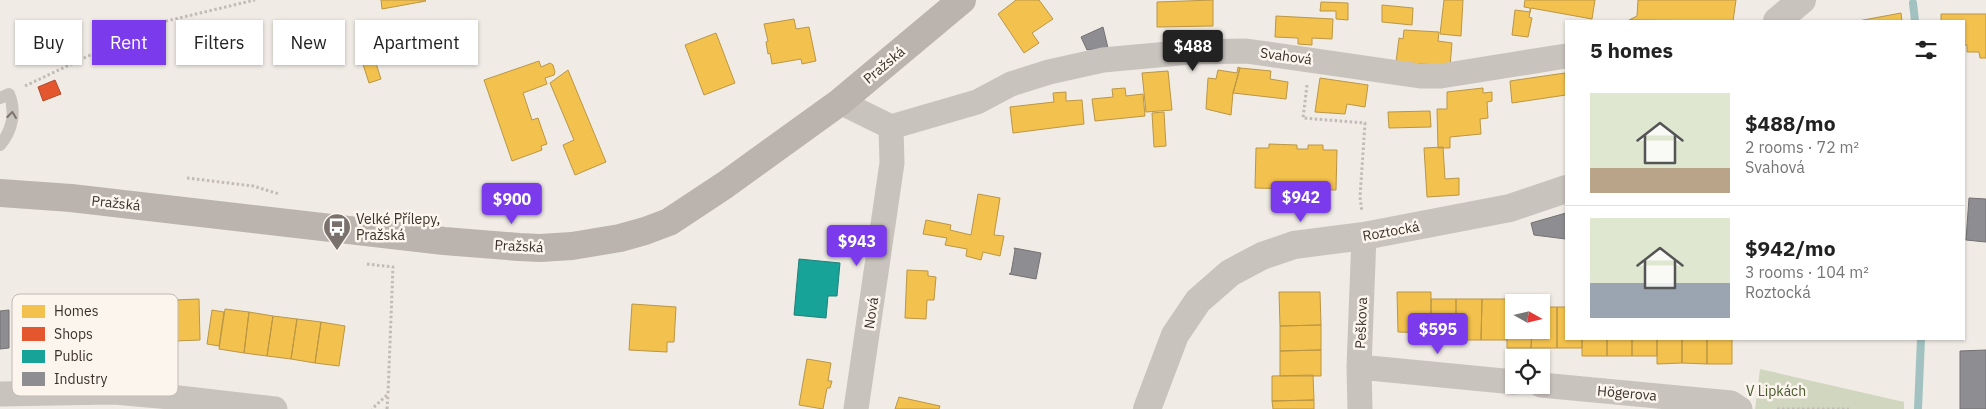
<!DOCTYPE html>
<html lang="en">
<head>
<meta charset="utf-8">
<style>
	:root { --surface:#fff; --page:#f2f2f2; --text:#222; --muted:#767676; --line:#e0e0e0; --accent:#7c3aed }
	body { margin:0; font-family:"IBM Plex Sans",sans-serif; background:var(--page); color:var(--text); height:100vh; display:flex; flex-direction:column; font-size:19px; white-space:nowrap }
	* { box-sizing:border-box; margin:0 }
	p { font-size:16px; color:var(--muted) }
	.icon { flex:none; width:28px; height:28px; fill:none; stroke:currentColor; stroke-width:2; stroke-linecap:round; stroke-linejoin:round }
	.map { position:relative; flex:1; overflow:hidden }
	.details { position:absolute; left:1565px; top:20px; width:400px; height:320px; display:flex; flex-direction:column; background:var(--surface); border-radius:0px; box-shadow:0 1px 4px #0004 }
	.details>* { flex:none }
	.top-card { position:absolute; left:15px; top:20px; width:475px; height:45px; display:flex; gap:10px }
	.needle { width:32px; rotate:98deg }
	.fabs { position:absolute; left:1505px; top:294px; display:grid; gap:10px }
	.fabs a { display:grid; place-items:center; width:45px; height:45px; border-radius:0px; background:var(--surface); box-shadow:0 1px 4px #0004; font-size:25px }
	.price { position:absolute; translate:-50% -42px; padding:0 11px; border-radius:5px; background:var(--accent); color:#fff; font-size:16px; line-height:32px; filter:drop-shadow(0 1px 2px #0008) }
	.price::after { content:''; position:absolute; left:50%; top:30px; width:15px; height:11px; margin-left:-8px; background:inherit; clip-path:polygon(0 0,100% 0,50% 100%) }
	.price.on { background:#222; color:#fff }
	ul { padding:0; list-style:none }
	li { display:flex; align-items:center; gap:15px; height:125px; padding:0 25px }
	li+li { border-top:1px solid var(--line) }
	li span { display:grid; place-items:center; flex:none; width:140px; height:100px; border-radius:0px; color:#555 }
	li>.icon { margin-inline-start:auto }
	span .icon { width:60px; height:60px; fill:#fffc; stroke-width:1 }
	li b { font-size:21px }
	h2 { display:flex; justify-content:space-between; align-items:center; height:60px; padding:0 25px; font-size:21px }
	.pill { padding:0 18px; border-radius:0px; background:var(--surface); box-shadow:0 1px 4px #0004; font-size:18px; line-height:45px }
	.pill.on { background:var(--accent); color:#fff }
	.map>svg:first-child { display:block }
	.green { fill:#d1d6bf }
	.homes { fill:#f2c14e; stroke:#bb9644 }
	.shops { fill:#e4572e; stroke:#b14b2d }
	.public { fill:#17a398; stroke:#228077 }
	.industry { fill:#8d8d92; stroke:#747173 }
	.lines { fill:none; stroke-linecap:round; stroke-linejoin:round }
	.stream { stroke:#a1c2c1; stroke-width:8 }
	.path { stroke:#c2bbb6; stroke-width:3; stroke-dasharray:2.5 2.5; stroke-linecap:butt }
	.service { stroke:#c9c3be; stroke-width:12 }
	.minor { stroke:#c9c3be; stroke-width:25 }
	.tertiary { stroke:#c9c3be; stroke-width:28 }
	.secondary { stroke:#bab3ae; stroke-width:28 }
	.oneway { stroke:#7b726d }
	.labels { text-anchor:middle; stroke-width:5; stroke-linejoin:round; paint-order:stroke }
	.street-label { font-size:14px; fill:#3b302b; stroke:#fbf5ee }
	.poi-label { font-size:14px; fill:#3b302b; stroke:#fbf5ee; text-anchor:start }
	.park-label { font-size:14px; fill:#4a5a2e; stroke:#fbf5ee }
	.key { fill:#fbf5ee; stroke:#c1bab4; stroke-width:1 }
	.key-label { font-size:14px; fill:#3b302b }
</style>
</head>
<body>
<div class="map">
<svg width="1986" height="409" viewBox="0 0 1986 409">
	<rect width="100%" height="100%" fill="#f0ebe5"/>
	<path class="green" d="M1760,369L1904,402V409H1755Z"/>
	<path class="homes" d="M381,0H425L426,1L382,9Z
		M1016,0H1039L1053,19L1032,33L1039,43L1024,53L998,14Z
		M1213,0V26L1157,27V2Z
		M1444,0H1463L1461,36L1440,34Z
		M1525,0H1595L1592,19L1531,8L1529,17L1532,18L1528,37L1512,35L1515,10L1530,12V8L1524,7Z
		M1638,0H1736L1733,21L1629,20L1637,16Z
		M1321,2L1348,3V20L1336,19V11H1320Z
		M1382,5L1413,8L1412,25L1382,22Z
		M1901,13L1902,21H1858Z
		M1941,14H1986V58H1980L1979,52H1967V45H1964V21H1941Z
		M1276,16L1333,19L1332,39L1312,38V45L1298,44V38L1275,37Z
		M794,19L796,29L809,27L816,61L802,64L801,59L772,64L770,53L768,54L766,42L768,41L764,24Z
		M1404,30L1439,32L1438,41L1452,43L1450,66L1396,62L1399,38L1403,39Z
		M716,33L735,83L704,95L685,45Z
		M373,54L381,79L369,83L361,58Z
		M539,61L541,67L550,63L553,65L555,72L554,75L545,78L547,84L523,93L532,120L538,118L547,144L541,146L542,150L512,161L484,80Z
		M1238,67L1240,68L1233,93L1231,115L1206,109L1208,78L1216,79L1218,70L1237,73Z
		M1240,68L1271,71L1270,79L1288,82L1286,99L1233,93Z
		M568,70L606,162L575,175L563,145L574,140L550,83Z
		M1168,71L1172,110L1146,112L1142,73Z
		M1565,73L1566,95L1512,103L1510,81Z
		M1320,78L1368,85L1365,107L1347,104L1345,114L1315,112Z
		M1125,88L1126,96L1143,94L1145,116L1095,121L1092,99L1113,97L1112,89Z
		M1483,88V93L1492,92V101L1487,102L1488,118L1480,119L1481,134L1450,137V148H1438L1437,109H1447V92Z
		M1066,92V101L1082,100L1084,124L1013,133L1010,107L1054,102L1053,93Z
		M1430,111L1431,127L1389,128L1388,112Z
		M1164,112L1166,146L1154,147L1152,113Z
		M1269,144L1297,145V149H1308V145H1323V150H1337L1336,190L1255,188L1256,148H1269Z
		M1443,147L1445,179L1459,178V195L1427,197L1424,148Z
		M978,194L1000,198L994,235L1004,236L1000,256L983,252L981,260L966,256L967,249L945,245L947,238L923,234L926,220L951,225L950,230L971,235Z
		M907,270L928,271V276L936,277L934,300H927L926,319L905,318Z
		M1279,292H1320L1321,325L1280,326Z
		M1397,292H1431V333L1398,332Z
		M199,299L200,340L175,341L174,300Z
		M1431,299H1456V340H1431Z
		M1456,299H1482L1481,340H1456Z
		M1482,299H1507V340H1481Z
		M632,304L676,307L674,342H667V352L629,350Z
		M1507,307H1514V330H1532L1531,348H1507Z
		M1541,307H1557V348H1531L1532,330H1541Z
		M1557,307H1566V339H1582V348H1557Z
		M225,309L249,312L244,353L219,349Z
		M212,310L224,312L219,346L207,344Z
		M249,312L273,316L267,356L244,353Z
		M273,316L297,319L291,359L267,356Z
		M297,319L321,322L315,363L291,359Z
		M321,322L345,326L339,366L315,363Z
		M1321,325V350L1280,351V326Z
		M1582,339H1607V356H1582Z
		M1607,339H1632V356H1607Z
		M1632,339H1657V356H1632Z
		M1657,339H1682V363L1657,364Z
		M1682,339H1707V364L1682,363Z
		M1707,339H1732V364H1707Z
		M1321,350V376H1280V351Z
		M807,359L831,363L828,381H832L830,388H827L823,409L799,405Z
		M1313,375L1314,400L1272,401V376Z
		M899,397L940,406L939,409H895Z
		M1314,400V409H1273L1272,401Z"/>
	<path class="shops" d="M55,80L61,94L43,101L38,87Z"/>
	<path class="public" d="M799,259L840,263L837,296H828L826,318L794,315Z"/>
	<path class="industry" d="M1103,27L1108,48L1087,50L1081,37Z
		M1969,198L1986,199V242L1966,240Z
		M1566,213V239L1534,235L1531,223Z
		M1014,248L1041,253L1036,279L1009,274L1011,273L1015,250Z
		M9,310V348L0,349V311Z
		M1986,350V409H1960V351Z"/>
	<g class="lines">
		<path class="stream" d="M1913,3L1915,21
			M1918,409L1921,339"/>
		<path class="path" d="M1307,85L1303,118L1365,123L1360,197L1362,212
			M25,86L158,23L255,0
			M187,178L253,186L279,194
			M367,264L393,267L388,394L372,409
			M387,409L388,395
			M1777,409H1849"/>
		<path class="service" d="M0,98L9,94C16,111 13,130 0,145"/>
		<path class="minor" d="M840,102L891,127L977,102L1011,84L1049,72L1103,60L1190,52L1246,51L1420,76H1441L1566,56
			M1359,367L1514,382
			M1541,385L1731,403L1740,409
			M0,394L114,392L170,397L275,409
			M856,409L892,163L891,127
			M1360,409L1359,367L1364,236"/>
		<path class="tertiary" d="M1777,21L1802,0
			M1147,409L1175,335L1198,301L1230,273L1262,256L1294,245L1364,236L1510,208L1566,189"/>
		<path class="secondary" d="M0,193L71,198L444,241L519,247L540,248L572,246L620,238L645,231L669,222L725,185L840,102L962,0"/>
	</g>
	<defs><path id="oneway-chevron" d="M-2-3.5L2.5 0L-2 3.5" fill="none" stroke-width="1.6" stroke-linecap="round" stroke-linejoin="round" transform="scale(1.25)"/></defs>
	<use class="oneway" href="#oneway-chevron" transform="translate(12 115) rotate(-83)"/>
	<defs>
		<g id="bus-pin" transform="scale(1.4375)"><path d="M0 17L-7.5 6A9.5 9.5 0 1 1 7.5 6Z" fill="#7a716c" stroke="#fbf5ee"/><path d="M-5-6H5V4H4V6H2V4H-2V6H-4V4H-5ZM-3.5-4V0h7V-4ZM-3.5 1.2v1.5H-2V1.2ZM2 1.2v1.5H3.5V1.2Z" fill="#fff"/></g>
	</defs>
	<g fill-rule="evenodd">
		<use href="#bus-pin" x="337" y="227"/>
	</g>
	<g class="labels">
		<g class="street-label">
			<text transform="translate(1286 56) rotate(8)" y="5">Svahová</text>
			<text transform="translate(884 65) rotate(-40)" y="5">Pražská</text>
			<text transform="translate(116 203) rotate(6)" y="5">Pražská</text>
			<text transform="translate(1391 231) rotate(-10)" y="5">Roztocká</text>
			<text transform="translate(519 246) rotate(3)" y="5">Pražská</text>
			<text transform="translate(871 313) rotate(-82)" y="5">Nová</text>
			<text transform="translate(1361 323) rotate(-88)" y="5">Peškova</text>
			<text transform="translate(1627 393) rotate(5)" y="5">Högerova</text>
		</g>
		<g class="poi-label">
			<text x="356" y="224">Velké Přílepy,<tspan x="356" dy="16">Pražská</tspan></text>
		</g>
		<g class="park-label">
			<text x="1776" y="396">V Lipkách</text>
		</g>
	</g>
	<rect x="12" y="294" width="166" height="102" rx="8" class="key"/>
	<rect x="22" y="305" width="23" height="13" fill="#f2c14e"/>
	<rect x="22" y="327" width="23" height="14" fill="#e4572e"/>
	<rect x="22" y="350" width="23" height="13" fill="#17a398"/>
	<rect x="22" y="372" width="23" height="14" fill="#8d8d92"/>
	<g class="key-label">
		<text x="54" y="316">Homes</text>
		<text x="54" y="339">Shops</text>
		<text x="54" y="361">Public</text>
		<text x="54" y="384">Industry</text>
	</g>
</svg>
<div class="fabs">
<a><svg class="needle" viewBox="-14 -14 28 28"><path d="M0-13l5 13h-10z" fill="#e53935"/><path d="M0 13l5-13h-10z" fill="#767676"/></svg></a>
<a><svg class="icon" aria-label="locate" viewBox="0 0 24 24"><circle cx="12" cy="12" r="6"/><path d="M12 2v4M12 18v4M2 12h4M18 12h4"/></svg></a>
</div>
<b class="price on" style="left:1193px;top:72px">$488</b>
<b class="price" style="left:1301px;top:223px">$942</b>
<b class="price" style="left:512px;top:225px">$900</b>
<b class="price" style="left:857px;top:267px">$943</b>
<b class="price" style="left:1438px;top:355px">$595</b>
<div class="top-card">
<a class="pill">Buy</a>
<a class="pill on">Rent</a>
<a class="pill">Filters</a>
<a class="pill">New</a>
<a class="pill">Apartment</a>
</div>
<section class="details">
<h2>5 homes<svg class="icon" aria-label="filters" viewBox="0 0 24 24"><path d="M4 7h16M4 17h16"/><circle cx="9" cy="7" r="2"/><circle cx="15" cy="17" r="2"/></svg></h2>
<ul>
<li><span style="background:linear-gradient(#dfe7d0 75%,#b9a48a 0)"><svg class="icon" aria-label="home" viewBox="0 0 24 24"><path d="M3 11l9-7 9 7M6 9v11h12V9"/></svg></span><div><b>$488/mo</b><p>2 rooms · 72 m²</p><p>Svahová</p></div></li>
<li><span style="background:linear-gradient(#dfe7d0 65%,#9aa5b1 0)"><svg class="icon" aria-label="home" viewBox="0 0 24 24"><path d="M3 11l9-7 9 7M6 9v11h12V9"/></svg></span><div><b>$942/mo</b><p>3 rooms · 104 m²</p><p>Roztocká</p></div></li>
</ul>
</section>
</div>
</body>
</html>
